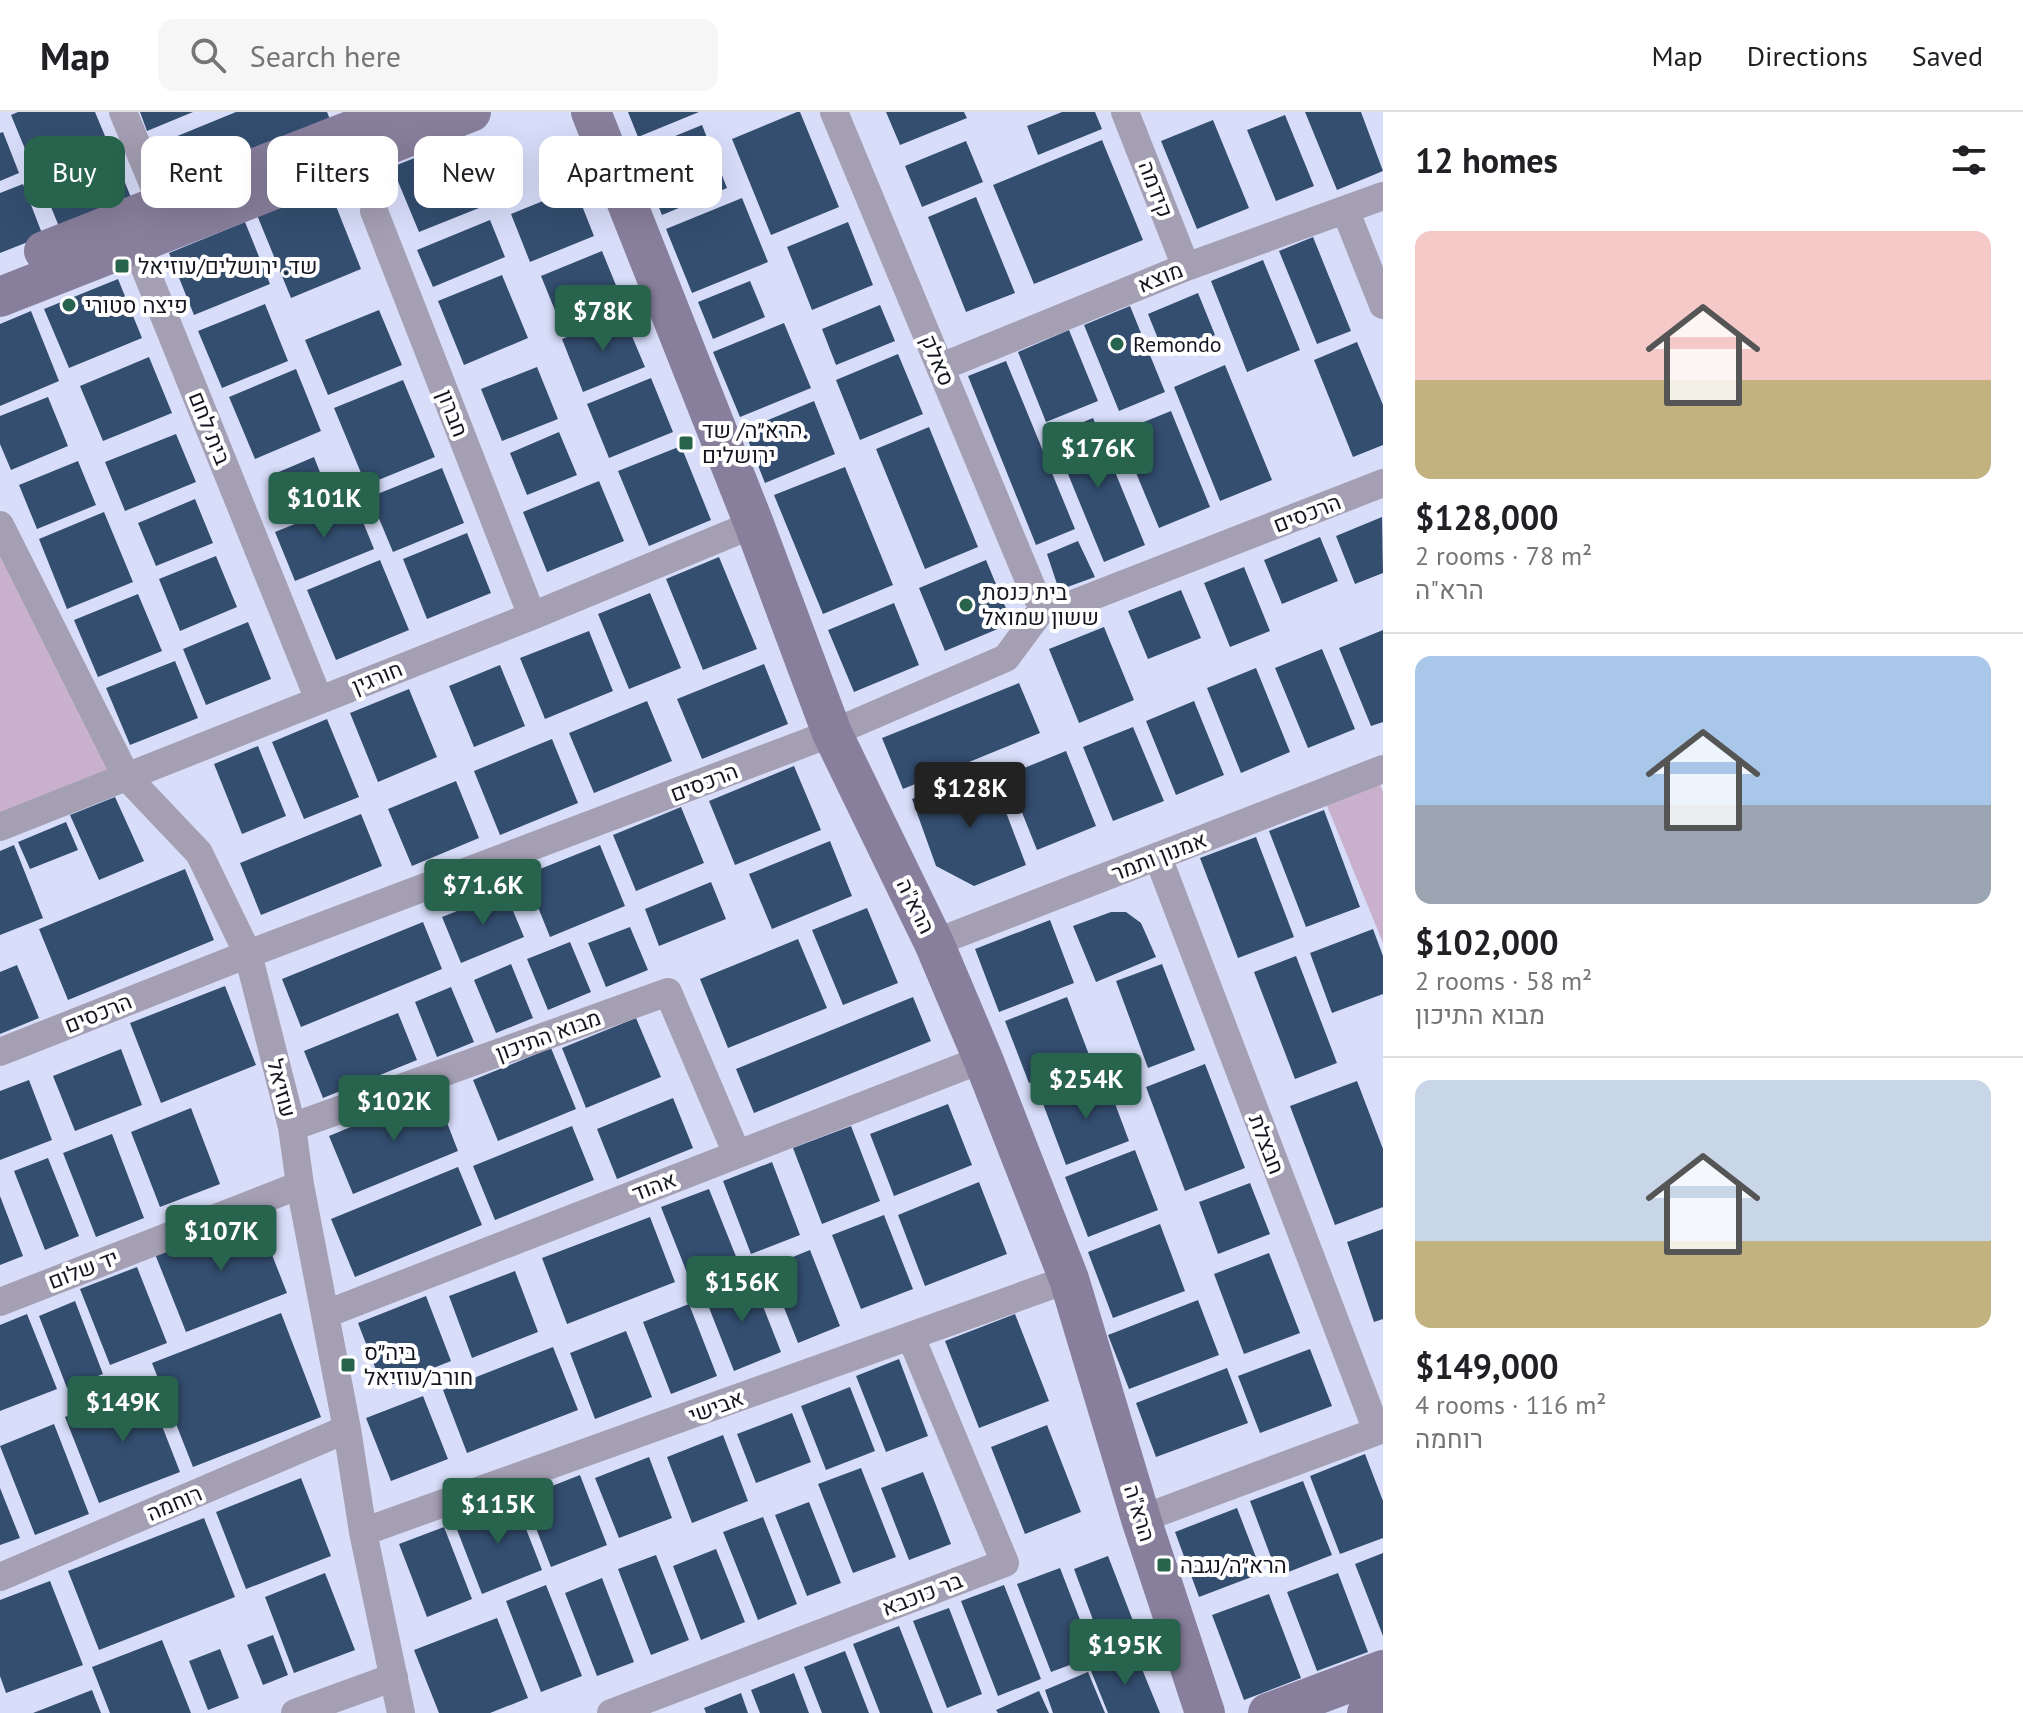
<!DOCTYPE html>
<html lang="en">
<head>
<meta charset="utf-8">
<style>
	:root { --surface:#fff; --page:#f6f6f6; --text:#202124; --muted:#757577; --line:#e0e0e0; --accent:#28634d }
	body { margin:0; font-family:"PT Sans",Heebo,sans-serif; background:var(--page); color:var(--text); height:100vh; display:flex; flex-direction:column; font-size:30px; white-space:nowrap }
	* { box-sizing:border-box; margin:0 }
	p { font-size:26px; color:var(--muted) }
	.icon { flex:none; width:44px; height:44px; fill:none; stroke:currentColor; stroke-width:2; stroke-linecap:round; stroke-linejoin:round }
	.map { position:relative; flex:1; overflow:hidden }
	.side { display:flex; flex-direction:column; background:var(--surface); width:640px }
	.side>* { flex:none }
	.hud { position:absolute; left:24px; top:24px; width:760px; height:72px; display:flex; gap:16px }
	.price { position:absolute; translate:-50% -68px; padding:0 18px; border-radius:8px; background:var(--accent); color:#fff; font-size:26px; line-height:52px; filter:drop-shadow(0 2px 4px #0008) }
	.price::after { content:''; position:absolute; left:50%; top:48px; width:24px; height:18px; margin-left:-12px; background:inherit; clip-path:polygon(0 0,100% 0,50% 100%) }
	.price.selected { background:#222; color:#fff }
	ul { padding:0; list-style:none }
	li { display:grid; align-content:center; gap:16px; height:424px; padding:0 32px }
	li+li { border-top:2px solid var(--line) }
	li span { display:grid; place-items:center; height:248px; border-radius:16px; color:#555 }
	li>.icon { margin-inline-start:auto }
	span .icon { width:144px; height:144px; fill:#fffc; stroke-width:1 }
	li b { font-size:34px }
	h2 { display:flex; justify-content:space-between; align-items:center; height:96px; padding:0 32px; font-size:34px }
	.chip { padding:0 28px; border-radius:16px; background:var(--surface); box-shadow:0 8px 32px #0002; font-size:28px; line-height:72px }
	.chip.selected { background:var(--accent); color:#fff }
	header { display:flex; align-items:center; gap:48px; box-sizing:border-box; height:112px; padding:0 40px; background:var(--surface); border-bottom:2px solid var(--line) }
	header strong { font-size:38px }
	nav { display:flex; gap:44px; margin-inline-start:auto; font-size:28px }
	.search { width:560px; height:72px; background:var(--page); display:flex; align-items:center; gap:20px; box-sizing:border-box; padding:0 28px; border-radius:16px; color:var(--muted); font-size:30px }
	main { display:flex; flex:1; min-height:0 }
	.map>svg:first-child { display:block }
	.green { fill:#c9b1cd }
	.building { fill:#344e70 }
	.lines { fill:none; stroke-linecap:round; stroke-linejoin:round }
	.street { stroke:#a59fb3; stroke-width:28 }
	.secondary { stroke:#887f9c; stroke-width:40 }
	.poi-dot { fill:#28634d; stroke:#fff; stroke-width:3 }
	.labels { text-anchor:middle; stroke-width:8; stroke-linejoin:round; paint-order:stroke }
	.street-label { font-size:22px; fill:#151720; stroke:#fff }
	.poi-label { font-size:22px; fill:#151720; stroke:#fff; text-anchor:start }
</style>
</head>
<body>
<header>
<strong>Map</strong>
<div class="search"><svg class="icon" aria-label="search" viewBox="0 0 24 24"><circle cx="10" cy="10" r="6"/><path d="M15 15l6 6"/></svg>Search here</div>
<nav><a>Map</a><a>Directions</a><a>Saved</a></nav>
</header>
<main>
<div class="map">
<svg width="1383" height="1601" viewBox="0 0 1383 1601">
	<rect width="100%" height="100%" fill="#d8defa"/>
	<path class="green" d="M0,410L112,660L0,705Z
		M1379,670L1383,680V831L1325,689Z"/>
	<path class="building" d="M18,0H95L105,24L32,54L11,3Z
		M140,0H193L147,19Z
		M236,0H327L331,10L170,76L153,34Z
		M628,0H699L638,25Z
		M797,0H800L839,95L771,123L732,27Z
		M886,0H964L967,6L900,33Z
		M1062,0H1095L1102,17L1038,43L1027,14Z
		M1305,0H1361L1383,59L1337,78Z
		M1285,3L1314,74L1276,89L1247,18Z
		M1213,8L1249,96L1197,117L1161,29Z
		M702,13L727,76L662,103L636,40Z
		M3,20L19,61L0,69V21Z
		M462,27L489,92L419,120L392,55Z
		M1102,28L1143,128L1034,172L993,73Z
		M966,29L983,70L922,95L905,54Z
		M112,38L132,88L60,117L40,68Z
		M23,72L43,124L0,141V81Z
		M328,74L361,157L291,186L257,103Z
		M575,76L594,124L530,150L511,102Z
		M976,85L1015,181L966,200L928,105Z
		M742,86L768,150L692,181L666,117Z
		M490,108L505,145L433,175L417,138Z
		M245,110L270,172L194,203L169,141Z
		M848,110L873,173L812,198L787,135Z
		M1313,125L1351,219L1317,232L1279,139Z
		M602,139L624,193L563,218L541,164Z
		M1263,148L1300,238L1247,260L1211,169Z
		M502,163L528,226L464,253L438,189Z
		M118,167L142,226L69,256L44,197Z
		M750,169L765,205L713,227L698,190Z
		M1198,181L1215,223L1165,244L1148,202Z
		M265,192L288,249L222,276L198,219Z
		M880,193L895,229L836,253L822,217Z
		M1130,194L1165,280L1119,299L1084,213Z
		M379,198L402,253L328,283L305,228Z
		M31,199L59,269L0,294V212Z
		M623,203L645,255L583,280L562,227Z
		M784,211L811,276L740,305L713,240Z
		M1069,218L1098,289L1046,310L1018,240Z
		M1357,230L1383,293V333L1353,345L1314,248Z
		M898,242L923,302L860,328L836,268Z
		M149,245L172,301L103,329L80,274Z
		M1006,249L1075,417L1036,433L968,264Z
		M1225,253L1272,368L1220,389L1174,275Z
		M537,255L558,307L502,329L481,277Z
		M296,257L321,319L255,347L229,285Z
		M651,266L673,320L609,346L587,292Z
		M403,268L435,345L366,373L334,296Z
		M48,285L68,334L11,358L0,332V304Z
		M814,289L835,342L765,371L744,318Z
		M1171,299L1210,395L1159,416L1119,320Z
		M1093,306L1145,433L1104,450L1052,323Z
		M929,315L978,435L925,457L876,337Z
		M559,320L577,363L527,383L510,341Z
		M176,322L196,370L125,399L105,350Z
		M681,334L711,408L649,434L618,359Z
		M314,345L330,386L291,402L274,362Z
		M78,349L96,393L37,417L19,373Z
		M845,355L893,473L823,502L774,383Z
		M442,356L464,411L393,440L370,385Z
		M599,369L624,429L547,460L523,400Z
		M195,387L213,431L156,454L138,411Z
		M354,388L374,437L295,469L275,420Z
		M104,400L133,470L67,497L39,427Z
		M1382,405L1383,461L1355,472L1336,424Z
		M467,421L491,481L427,507L403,447Z
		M1320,425L1338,469L1282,492L1264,448Z
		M1078,429L1095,465L1059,478L1047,442Z
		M216,444L237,495L180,519L159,467Z
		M719,445L757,537L703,558L666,467Z
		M380,448L409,518L336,548L307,478Z
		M986,448L1012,511L945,539L919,476Z
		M1244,455L1270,519L1230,535L1204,471Z
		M1181,478L1201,526L1148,547L1128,499Z
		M650,481L681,556L629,577L598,502Z
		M138,482L162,539L98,565L74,508Z
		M894,491L919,553L854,580L828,518Z
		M248,510L271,567L206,593L183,537Z
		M1104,515L1134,588L1079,611L1049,537Z
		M1383,518V610L1371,614L1339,536Z
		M589,519L613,579L545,607L520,546Z
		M1322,537L1355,617L1308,636L1275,556Z
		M175,549L198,606L130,633L106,576Z
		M764,552L788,612L702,647L677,587Z
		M500,553L525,614L474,635L449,574Z
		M1256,556L1290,640L1241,661L1207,576Z
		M1019,571L1040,621L903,677L882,626Z
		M409,577L437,645L378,670L350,601Z
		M647,589L672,649L594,681L569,621Z
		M1194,589L1224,663L1176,683L1146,609Z
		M327,607L359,685L304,707L272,630Z
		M1133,615L1164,689L1113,709L1083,635Z
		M552,627L578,691L500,723L474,659Z
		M258,634L286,704L242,722L214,652Z
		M1066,639L1096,714L1037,738L1007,663Z
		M794,654L821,718L735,753L709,689Z
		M990,658L1026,753L974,774L936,754L912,687Z
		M456,669L479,726L412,754L388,697Z
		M115,685L144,749L99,768L70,703Z
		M681,695L704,751L636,779L613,723Z
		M1324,698L1360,795L1306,815L1269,719Z
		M361,702L382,754L261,803L240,751Z
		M66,710L78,738L30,757L18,730Z
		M1256,725L1294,825L1238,846L1200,746Z
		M830,729L852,784L772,817L749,762Z
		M14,733L43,806L0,823V739Z
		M600,733L625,794L550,825L525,763Z
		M185,757L214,828L68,888L39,817Z
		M711,770L726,807L659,834L645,797Z
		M505,780L524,825L461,851L442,805Z
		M867,796L898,871L843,893L812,818Z
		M1111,800H1126L1141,811L1156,845L1096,870L1073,814Z
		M1050,808L1074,871L999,900L975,837Z
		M423,810L442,857L301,915L282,867Z
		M630,815L648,858L606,875L588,831Z
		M1373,817L1383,844V882L1332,901L1310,841Z
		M798,827L827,896L728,936L700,867Z
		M570,830L591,880L548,898L527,847Z
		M1296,844L1337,951L1295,967L1254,860Z
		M511,852L533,906L496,921L474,868Z
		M1162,852L1195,938L1148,956L1116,869Z
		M17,853L39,906L0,922V860Z
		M225,874L256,953L161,991L130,911Z
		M451,875L474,930L437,945L415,890Z
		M913,885L931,929L754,1001L736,957Z
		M1067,885L1091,948L1029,971L1005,909Z
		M398,901L417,948L323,986L304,939Z
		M636,906L661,965L586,996L562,936Z
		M551,936L576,997L498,1029L473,968Z
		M121,937L142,993L75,1019L53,964Z
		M1205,952L1245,1056L1185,1079L1146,975Z
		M1105,965L1129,1029L1066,1053L1042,989Z
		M29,968L52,1028L0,1048V979Z
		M1357,969L1383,1037V1095L1335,1113L1290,994Z
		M435,980L458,1039L353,1082L329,1024Z
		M673,986L693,1036L617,1067L597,1017Z
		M948,992L972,1053L894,1084L870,1022Z
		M191,996L220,1072L160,1095L131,1020Z
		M572,1014L594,1068L495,1108L473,1054Z
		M851,1014L880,1089L822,1112L793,1036Z
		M112,1022L144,1106L96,1125L63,1041Z
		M1135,1038L1158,1098L1088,1125L1065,1065Z
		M48,1046L79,1124L45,1138L14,1059Z
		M772,1050L800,1123L751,1142L723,1069Z
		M458,1055L482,1113L355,1165L331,1107Z
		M979,1070L1007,1142L925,1174L898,1103Z
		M1250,1071L1270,1122L1218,1142L1199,1090Z
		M709,1077L739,1152L691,1171L661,1095Z
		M0,1084L23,1144L0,1153Z
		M256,1102L287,1181L186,1220L155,1142Z
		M884,1103L913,1177L861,1197L832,1123Z
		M650,1105L675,1170L567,1212L542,1146Z
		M1160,1112L1185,1179L1113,1206L1088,1140Z
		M1383,1117V1207L1374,1210L1347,1130Z
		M810,1138L840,1214L798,1231L768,1155Z
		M1269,1141L1300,1221L1244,1242L1214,1162Z
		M137,1155L167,1231L110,1253L80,1177Z
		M515,1159L538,1220L472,1246L449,1184Z
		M751,1164L781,1240L734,1259L704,1183Z
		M426,1184L451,1249L383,1276L358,1211Z
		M1198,1188L1219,1243L1129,1277L1108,1223Z
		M75,1189L103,1262L67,1276L39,1204Z
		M689,1192L717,1264L671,1282L643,1210Z
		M281,1201L321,1305L193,1355L152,1251Z
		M27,1202L57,1277L0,1299V1213Z
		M1015,1202L1049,1289L979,1316L945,1229Z
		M626,1219L652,1285L595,1307L570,1241Z
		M553,1235L578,1298L467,1341L443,1278Z
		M1310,1237L1332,1294L1260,1321L1238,1264Z
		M899,1247L928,1324L886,1340L856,1264Z
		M1227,1256L1248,1311L1156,1345L1136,1291Z
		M146,1273L180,1360L99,1391L65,1305Z
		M850,1275L875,1339L826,1358L801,1294Z
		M423,1284L448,1347L391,1369L366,1306Z
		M792,1301L811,1350L756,1371L737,1322Z
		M54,1312L89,1402L35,1423L0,1334Z
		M1047,1313L1081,1400L1025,1422L991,1335Z
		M723,1323L748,1389L692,1411L667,1345Z
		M1365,1342L1383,1389V1426L1340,1442L1310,1364Z
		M649,1345L672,1406L619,1426L595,1366Z
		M861,1356L896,1445L853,1461L818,1372Z
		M923,1360L951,1432L909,1448L881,1376Z
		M580,1363L607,1433L551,1455L524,1385Z
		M301,1366L331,1444L246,1477L216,1400Z
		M1303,1369L1332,1443L1278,1464L1250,1389Z
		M0,1376L20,1426L0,1433Z
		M514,1386L542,1458L482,1482L454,1410Z
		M809,1390L841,1471L807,1484L775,1403Z
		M1237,1396L1262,1461L1199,1485L1175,1420Z
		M763,1405L797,1492L758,1508L723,1420Z
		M204,1406L235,1485L99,1538L68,1459Z
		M444,1415L472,1487L427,1505L399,1432Z
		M716,1437L745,1510L701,1528L673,1454Z
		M1383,1441V1524L1355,1452Z
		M656,1443L689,1528L651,1543L618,1457Z
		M1108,1444L1140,1527L1105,1540L1074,1457Z
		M1060,1456L1094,1544L1051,1560L1017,1472Z
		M325,1461L355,1538L294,1561L265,1485Z
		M1338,1461L1368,1540L1317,1559L1287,1480Z
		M602,1466L634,1550L597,1564L565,1481Z
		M50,1469L83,1553L6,1581L0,1564V1488Z
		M546,1473L582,1564L541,1580L506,1489Z
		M1004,1473L1041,1567L998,1584L961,1489Z
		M1269,1482L1301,1566L1244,1588L1212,1503Z
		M949,1496L982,1582L947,1596L913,1509Z
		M497,1506L528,1586L490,1601H439L414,1538Z
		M899,1514L933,1601H880L853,1532Z
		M273,1523L288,1563L263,1573L247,1533Z
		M162,1528L191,1601H110L92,1555Z
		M220,1537L239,1586L208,1598L189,1549Z
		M845,1539L869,1601H822L804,1555Z
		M1135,1540L1160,1601H1108L1091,1559Z
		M1088,1560L1105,1601H1053L1045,1578Z
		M794,1561L809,1601H760L751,1578Z
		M92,1578L101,1601H33Z
		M1039,1579L1049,1601H998L996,1598Z
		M741,1581L748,1601H706L704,1596Z"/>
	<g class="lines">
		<path class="street" d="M123,0L162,93
			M834,0L1035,483L1046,492
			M1125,0L1186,155
			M374,99L532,504
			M1346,100L1383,193
			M136,134L319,588
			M941,255L1186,155L1383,84
			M0,413L126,664L199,741L248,842L292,1015L300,1073L347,1317L363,1420L401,1601
			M0,715L532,504L754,412
			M1158,745L1377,1319
			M934,831L1383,657
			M0,940L248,842L832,621L1006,546L1046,492L1070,493L1383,371
			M292,1015L668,880L737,1042
			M0,1190L300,1073
			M326,1202L983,947
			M1141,1407L1383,1317
			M363,1420L1069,1167
			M0,1465L347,1317
			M295,1601L394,1565
			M611,1601L1005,1451L911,1225"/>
		<path class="secondary" d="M591,0L754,412L832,621L934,831L983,947L1069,1167L1141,1407L1205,1601
			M44,139L398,0
			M0,185L471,0
			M1268,1601L1383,1558
			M1367,1601L1383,1595"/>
	</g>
	<g class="poi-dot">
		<rect x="114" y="146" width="16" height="16" rx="4"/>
		<circle cx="69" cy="193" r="8"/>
		<circle cx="1117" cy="232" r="8"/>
		<rect x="678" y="323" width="16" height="16" rx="4"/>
		<circle cx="966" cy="493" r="8"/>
		<rect x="340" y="1245" width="16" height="16" rx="4"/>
		<rect x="1156" y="1445" width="16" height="16" rx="4"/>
	</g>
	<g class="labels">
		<g class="street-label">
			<text transform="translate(1156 77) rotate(69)" y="8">קידמה</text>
			<text transform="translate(1160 165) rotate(-22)" y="8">מוצא</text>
			<text transform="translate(938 248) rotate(67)" y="8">סאלק</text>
			<text transform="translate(453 301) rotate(69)" y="8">חברון</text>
			<text transform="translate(210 316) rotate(68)" y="8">בית לחם</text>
			<text transform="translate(1307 401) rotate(-21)" y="8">הרכסים</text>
			<text transform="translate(377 565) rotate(-22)" y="8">חורגין</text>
			<text transform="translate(704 670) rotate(-21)" y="8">הרכסים</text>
			<text transform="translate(1159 744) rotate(-21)" y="8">אמנון ותמר</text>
			<text transform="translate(916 794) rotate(64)" y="8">הרא"ה</text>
			<text transform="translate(98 901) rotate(-22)" y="8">הרכסים</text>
			<text transform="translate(548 923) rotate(-20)" y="8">מבוא התיכון</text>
			<text transform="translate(282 976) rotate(76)" y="8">עוזיאל</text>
			<text transform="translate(1267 1032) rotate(69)" y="8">חבצלת</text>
			<text transform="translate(654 1074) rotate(-21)" y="8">אהוד</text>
			<text transform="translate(83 1157) rotate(-21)" y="8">יד שלום</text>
			<text transform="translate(716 1294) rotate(-20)" y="8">אבישי</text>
			<text transform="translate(174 1391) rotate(-23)" y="8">רוחמה</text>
			<text transform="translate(1140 1401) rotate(73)" y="8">הרא"ה</text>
			<text transform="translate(922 1482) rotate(-21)" y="8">בר כוכבא</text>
		</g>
		<g class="poi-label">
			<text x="138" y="162">שד. ירושלים/עוזיאל</text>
			<text x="85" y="201">פיצה סטורי</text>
			<text x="1133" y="240">Remondo</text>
			<text x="702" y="326">הרא״ה/ שד.<tspan x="702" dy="25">ירושלים</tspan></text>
			<text x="982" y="488">בית כנסת<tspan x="982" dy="25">ששון שמואל</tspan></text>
			<text x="364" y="1248">ביה״ס<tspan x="364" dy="25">חורב/עוזיאל</tspan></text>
			<text x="1180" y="1461">הרא״ה/נגבה</text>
		</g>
	</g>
</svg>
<b class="price" style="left:603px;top:241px">$78K</b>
<b class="price" style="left:1098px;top:378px">$176K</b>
<b class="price" style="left:324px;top:428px">$101K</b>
<b class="price selected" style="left:970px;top:718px">$128K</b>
<b class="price" style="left:483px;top:815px">$71.6K</b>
<b class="price" style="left:1086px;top:1009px">$254K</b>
<b class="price" style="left:394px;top:1031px">$102K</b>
<b class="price" style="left:221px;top:1161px">$107K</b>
<b class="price" style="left:742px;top:1212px">$156K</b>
<b class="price" style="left:123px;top:1332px">$149K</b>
<b class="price" style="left:498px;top:1434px">$115K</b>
<b class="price" style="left:1125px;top:1575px">$195K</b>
<div class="hud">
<a class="chip selected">Buy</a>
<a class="chip">Rent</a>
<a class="chip">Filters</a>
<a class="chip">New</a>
<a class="chip">Apartment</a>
</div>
</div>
<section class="side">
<h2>12 homes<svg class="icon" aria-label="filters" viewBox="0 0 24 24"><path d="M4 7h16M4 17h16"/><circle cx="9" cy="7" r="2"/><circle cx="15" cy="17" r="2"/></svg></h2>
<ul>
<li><span style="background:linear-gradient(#f6c9c9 60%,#c2b280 0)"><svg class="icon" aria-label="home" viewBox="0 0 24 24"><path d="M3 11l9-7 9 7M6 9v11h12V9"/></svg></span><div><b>$128,000</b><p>2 rooms · 78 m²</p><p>הרא&quot;ה</p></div></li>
<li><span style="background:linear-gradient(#a9c7e8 60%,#9aa5b1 0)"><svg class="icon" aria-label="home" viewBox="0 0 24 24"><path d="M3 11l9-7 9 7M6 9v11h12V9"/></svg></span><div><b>$102,000</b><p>2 rooms · 58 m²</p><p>מבוא התיכון</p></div></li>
<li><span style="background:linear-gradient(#c9d6e8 65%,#c2b280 0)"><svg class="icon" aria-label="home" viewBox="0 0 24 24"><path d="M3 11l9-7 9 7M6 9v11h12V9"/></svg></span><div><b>$149,000</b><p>4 rooms · 116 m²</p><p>רוחמה</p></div></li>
</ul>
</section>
</main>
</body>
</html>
